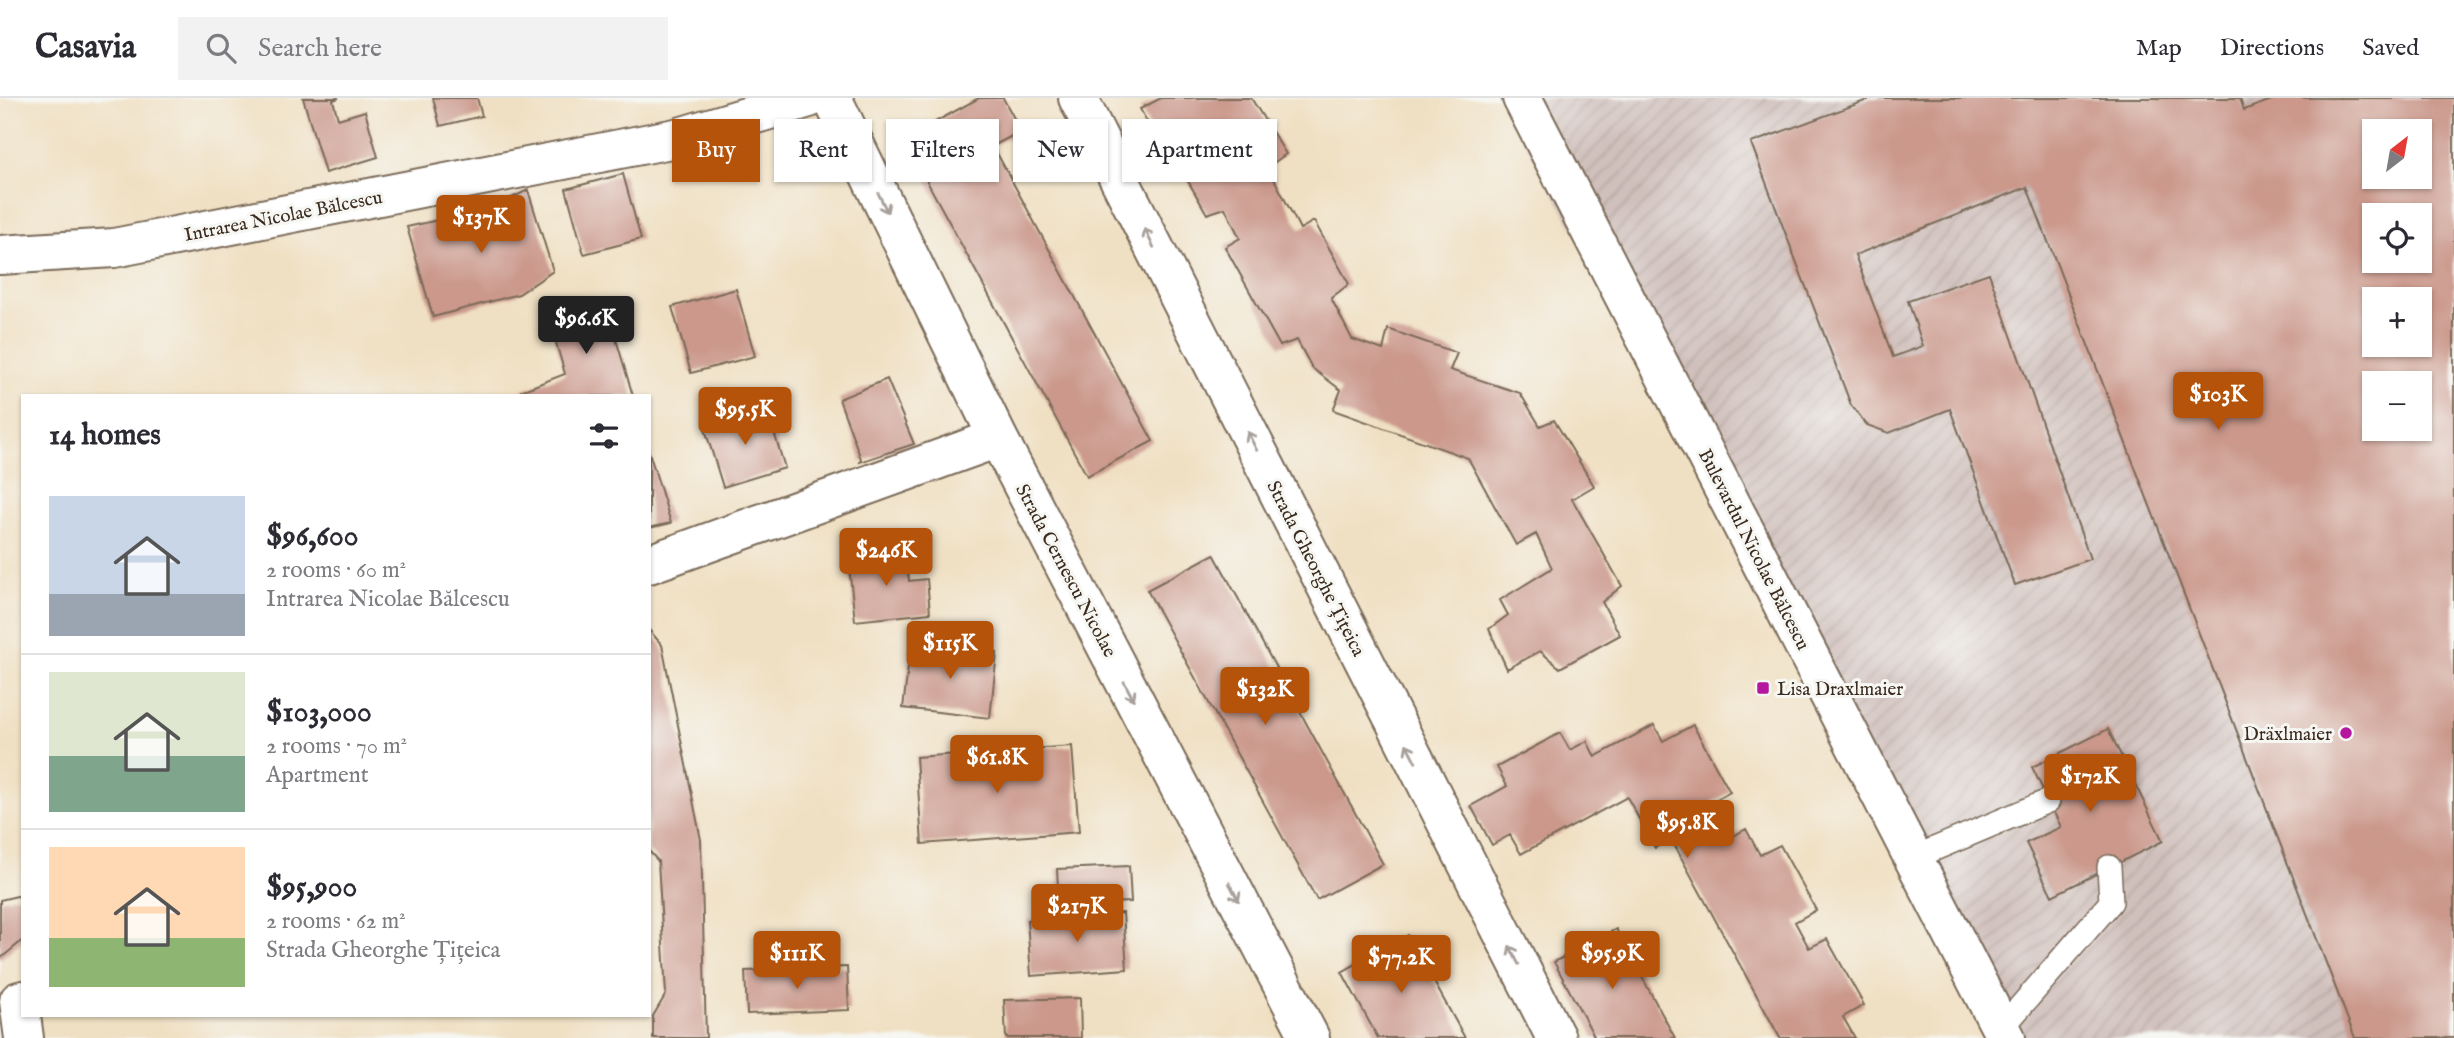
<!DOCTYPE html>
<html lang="en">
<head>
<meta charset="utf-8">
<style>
	:root { --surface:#fff; --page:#f2f2f3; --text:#2b2b33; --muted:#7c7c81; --line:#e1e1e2; --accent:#b45309 }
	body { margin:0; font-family:"IM FELL English",serif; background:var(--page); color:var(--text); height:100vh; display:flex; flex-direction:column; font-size:26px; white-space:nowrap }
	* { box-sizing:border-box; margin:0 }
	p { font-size:23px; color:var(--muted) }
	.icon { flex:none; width:38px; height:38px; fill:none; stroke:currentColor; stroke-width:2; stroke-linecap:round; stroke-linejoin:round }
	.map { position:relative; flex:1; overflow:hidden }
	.details { position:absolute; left:21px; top:296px; width:630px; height:623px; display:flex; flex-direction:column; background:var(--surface); border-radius:0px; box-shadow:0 2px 5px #0004 }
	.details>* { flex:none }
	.top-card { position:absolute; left:672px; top:21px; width:665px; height:63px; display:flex; gap:14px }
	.needle { width:46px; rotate:31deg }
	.buttons { position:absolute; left:2362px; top:21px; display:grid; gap:14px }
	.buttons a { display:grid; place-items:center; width:70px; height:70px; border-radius:0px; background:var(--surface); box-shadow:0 2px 5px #0004; font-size:35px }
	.price { position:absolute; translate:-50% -60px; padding:0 16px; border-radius:7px; background:var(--accent); color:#fff; font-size:23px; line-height:46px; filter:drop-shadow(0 2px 4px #0008) }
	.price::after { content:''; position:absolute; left:50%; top:42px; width:21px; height:16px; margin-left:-10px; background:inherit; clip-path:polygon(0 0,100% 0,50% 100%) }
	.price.current { background:#222; color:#fff }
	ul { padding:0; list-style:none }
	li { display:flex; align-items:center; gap:21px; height:175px; padding:0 28px }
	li+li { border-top:2px solid var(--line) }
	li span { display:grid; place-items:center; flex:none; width:196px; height:140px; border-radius:0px; color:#555 }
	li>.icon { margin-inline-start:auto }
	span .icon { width:84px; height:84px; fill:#fffc; stroke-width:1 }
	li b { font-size:30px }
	h2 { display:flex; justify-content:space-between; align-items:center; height:84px; padding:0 28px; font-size:30px }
	.tag { padding:0 24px; border-radius:0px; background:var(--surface); box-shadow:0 2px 5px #0004; font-size:24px; line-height:63px }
	.tag.current { background:var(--accent); color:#fff }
	header { display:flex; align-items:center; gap:42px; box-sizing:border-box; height:98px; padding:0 35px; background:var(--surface); border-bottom:2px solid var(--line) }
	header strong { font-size:33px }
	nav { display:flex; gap:38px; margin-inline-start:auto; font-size:24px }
	.search { width:490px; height:63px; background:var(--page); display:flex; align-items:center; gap:18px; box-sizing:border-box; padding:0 24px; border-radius:0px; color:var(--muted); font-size:26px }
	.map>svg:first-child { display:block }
	.industrial { fill:url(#industrial-furrows); fill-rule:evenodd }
	.building { fill:#cb988b; fill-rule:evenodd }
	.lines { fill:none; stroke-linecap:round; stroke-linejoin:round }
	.lane-casing { stroke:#7a6a58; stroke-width:26 }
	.street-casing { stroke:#7a6a58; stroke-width:42 }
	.primary-casing { stroke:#7a6a58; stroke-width:42 }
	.lane { stroke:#fff; stroke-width:23 }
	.street { stroke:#fff; stroke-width:38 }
	.primary { stroke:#fff; stroke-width:38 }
	.oneway { stroke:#a79f9a }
	.poi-dot { fill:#b5179e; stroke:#f6f6f2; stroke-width:2.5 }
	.labels { text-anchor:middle; stroke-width:6; stroke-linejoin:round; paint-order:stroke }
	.street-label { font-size:19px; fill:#3b2a1e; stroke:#f6f6f2 }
	.poi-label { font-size:19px; fill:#3b2a1e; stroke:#f6f6f2; text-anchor:start }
</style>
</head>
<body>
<header>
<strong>Casavia</strong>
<div class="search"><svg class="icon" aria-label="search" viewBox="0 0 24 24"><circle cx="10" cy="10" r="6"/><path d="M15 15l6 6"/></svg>Search here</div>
<nav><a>Map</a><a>Directions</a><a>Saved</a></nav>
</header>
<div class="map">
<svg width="2454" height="940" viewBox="0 0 2454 940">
	<defs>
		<pattern id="industrial-furrows" width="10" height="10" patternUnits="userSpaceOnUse" patternTransform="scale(1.75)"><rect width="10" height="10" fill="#d0c0bc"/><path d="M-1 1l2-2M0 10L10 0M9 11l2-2" fill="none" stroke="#b4a5a1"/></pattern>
	</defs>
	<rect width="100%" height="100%" fill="#f6f6f2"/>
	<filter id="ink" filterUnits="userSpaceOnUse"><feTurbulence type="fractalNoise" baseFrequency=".0143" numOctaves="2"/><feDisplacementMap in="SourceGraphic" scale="14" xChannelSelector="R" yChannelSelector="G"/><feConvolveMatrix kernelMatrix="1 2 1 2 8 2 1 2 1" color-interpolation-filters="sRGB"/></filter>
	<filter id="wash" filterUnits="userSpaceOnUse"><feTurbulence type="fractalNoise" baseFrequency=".00686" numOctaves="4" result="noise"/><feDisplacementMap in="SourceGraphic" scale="28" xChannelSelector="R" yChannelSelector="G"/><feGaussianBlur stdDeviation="1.57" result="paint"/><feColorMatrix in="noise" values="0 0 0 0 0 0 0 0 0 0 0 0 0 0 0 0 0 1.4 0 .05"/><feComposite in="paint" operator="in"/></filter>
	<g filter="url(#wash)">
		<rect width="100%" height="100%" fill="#f0e0c3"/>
		<path class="industrial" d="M1501,0H2454V940H2021ZM2375,33H2420V79H2375ZM2375,117H2420V163H2375ZM2375,201H2420V247H2375ZM2375,285H2420V331H2375Z"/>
		<g id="blocks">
			<path class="building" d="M303,0H339L333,2L338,21L365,13L378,59L325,75Z
				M433,0H477L482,18L440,28Z
				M979,0H1003L1021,33L993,48L1153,343L1087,378L904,41Z
				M1161,0H1251L1286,56L1268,69L1300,131L1314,123L1349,186L1331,200L1352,241L1383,252L1388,231L1457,255L1450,272L1520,295L1540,328L1554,322L1594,388L1572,401L1622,488L1602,504L1620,537L1560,570L1540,553L1507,571L1489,531L1508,517L1500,502L1552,470L1536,436L1516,447L1468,360L1333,312L1341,292L1312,270L1297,242L1280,248L1225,149L1240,140L1225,110L1207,116L1181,71L1172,69L1140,11Z
				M1873,0H2240L2244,12L2277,0H2454V940H2355L2027,89L1855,157L1893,259L1923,248L1908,203L1989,175L2090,461L2015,487L1950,311L1889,335L1867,327L1851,307L1751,45ZM2375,33H2420V79H2375ZM2375,117H2420V163H2375ZM2375,201H2420V247H2375ZM2375,285H2420V331H2375Z
				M623,76L641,141L584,156L566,91Z
				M528,92L553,173L519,196L433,219L407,129L491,110Z
				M736,191L755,258L691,275L672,209Z
				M605,204L633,298H522L521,293L565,276L548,217Z
				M887,281L914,346L860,364L861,361L839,301Z
				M766,308L785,370L723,389L704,328Z
				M649,354L671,425L649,430Z
				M906,454L909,483L927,481L930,515L855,523L848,460Z
				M1214,456L1383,766L1317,802L1147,492Z
				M649,532L662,547L701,742L706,940H653V918L666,896L658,763L649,753Z
				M911,545L997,555L990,620L903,610Z
				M1654,627L1663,643L1693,627L1730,694L1708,706L1728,741L1746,731L1760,757L1780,747L1816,812L1795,824L1809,850L1827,841L1864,907L1843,919L1855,940H1780L1671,741L1655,750L1627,699L1521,756L1510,737L1492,747L1471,708L1507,688L1497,669L1560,635L1570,652L1587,643L1595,659Z
				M2108,631L2163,743L2052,798L2026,745L2061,729L2032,669Z
				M1072,648L1079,734L922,746L916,659Z
				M1129,768L1131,804L1059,807L1057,771Z
				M17,798L23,799V842L0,861V802Z
				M1123,815L1127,871L1031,878L1027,822Z
				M1616,831L1675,940H1595L1554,864Z
				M1408,837L1465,940H1378L1342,874Z
				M847,869L849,912L747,916L745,873Z
				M1080,900L1081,940H1006L1004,902Z"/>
		</g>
	</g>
	<g filter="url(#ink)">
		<use href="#blocks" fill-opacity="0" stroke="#7a6a58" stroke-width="2"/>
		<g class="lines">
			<g class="lane-casing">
				<path id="lane" d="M1913,760L2048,703
					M2001,931L2111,804L2109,769"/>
			</g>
			<g class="street-casing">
				<path id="street" d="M832,0L998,340L1310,940
					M1078,0L1556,940
					M0,157L114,150L676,40L809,0
					M649,466L998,340
					M23,902L19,903L24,940"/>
			</g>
			<g class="primary-casing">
				<path id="primary" d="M1522,0L2006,940"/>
			</g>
			<use href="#lane" class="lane"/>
			<use href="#street" class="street"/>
			<use href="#primary" class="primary"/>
		</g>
		<defs><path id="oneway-shaft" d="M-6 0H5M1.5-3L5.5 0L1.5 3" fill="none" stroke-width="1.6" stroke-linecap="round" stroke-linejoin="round" transform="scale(1.75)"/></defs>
		<g class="oneway">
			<use href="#oneway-shaft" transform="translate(883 105) rotate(64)"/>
			<use href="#oneway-shaft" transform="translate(1149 140) rotate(-117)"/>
			<use href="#oneway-shaft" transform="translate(1252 343) rotate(-117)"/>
			<use href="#oneway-shaft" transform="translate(1129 593) rotate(62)"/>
			<use href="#oneway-shaft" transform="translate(1411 655) rotate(-117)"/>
			<use href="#oneway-shaft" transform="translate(1234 794) rotate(62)"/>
			<use href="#oneway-shaft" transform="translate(1514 857) rotate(-117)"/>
		</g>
	</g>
	<g class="poi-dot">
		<rect x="1756" y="583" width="14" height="14" rx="3.5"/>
		<circle cx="2346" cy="635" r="7"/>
	</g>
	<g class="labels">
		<g class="street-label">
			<text transform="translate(283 117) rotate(-11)" y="7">Intrarea Nicolae Bălcescu</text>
			<text transform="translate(1755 451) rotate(63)" y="7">Bulevardul Nicolae Bălcescu</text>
			<text transform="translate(1317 470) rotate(63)" y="7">Strada Gheorghe Țițeica</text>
			<text transform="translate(1067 472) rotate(62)" y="7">Strada Cernescu Nicolae</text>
		</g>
		<g class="poi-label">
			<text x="1777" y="597">Lisa Draxlmaier</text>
			<text x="2332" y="642" text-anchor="end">Dräxlmaier</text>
		</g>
	</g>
</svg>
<div class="buttons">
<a><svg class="needle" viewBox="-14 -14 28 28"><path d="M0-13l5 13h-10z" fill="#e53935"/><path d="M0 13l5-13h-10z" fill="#7c7c81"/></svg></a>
<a><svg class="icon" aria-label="locate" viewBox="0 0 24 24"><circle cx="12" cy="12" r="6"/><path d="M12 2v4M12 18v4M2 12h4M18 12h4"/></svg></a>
<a>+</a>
<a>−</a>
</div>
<b class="price" style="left:481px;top:157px">$137K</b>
<b class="price current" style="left:586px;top:258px">$96.6K</b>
<b class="price" style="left:2218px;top:334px">$103K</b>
<b class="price" style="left:745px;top:349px">$95.5K</b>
<b class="price" style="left:886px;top:490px">$246K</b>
<b class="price" style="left:950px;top:583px">$115K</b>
<b class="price" style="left:1265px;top:629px">$132K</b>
<b class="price" style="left:997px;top:697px">$61.8K</b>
<b class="price" style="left:2090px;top:716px">$172K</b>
<b class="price" style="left:1687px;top:762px">$95.8K</b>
<b class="price" style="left:1077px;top:846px">$217K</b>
<b class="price" style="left:797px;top:893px">$111K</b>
<b class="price" style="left:1612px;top:893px">$95.9K</b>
<b class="price" style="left:1401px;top:897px">$77.2K</b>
<div class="top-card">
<a class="tag current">Buy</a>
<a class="tag">Rent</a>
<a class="tag">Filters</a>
<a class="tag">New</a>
<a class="tag">Apartment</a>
</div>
<section class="details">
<h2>14 homes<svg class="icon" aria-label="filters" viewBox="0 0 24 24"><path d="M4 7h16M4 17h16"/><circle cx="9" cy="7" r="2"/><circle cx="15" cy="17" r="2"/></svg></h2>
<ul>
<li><span style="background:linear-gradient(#c9d6e8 70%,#9aa5b1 0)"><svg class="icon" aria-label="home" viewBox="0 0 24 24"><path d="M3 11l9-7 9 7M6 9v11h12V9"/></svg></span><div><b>$96,600</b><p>2 rooms · 60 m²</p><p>Intrarea Nicolae Bălcescu</p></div></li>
<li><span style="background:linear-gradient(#dfe7d0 60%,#7fa58c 0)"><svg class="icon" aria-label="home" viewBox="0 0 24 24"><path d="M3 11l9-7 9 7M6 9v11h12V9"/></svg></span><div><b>$103,000</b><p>2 rooms · 70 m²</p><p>Apartment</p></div></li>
<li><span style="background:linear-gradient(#ffd9b3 65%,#8fb573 0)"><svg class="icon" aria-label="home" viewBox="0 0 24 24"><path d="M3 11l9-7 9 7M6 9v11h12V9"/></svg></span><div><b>$95,900</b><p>2 rooms · 62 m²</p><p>Strada Gheorghe Țițeica</p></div></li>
</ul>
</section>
</div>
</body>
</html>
